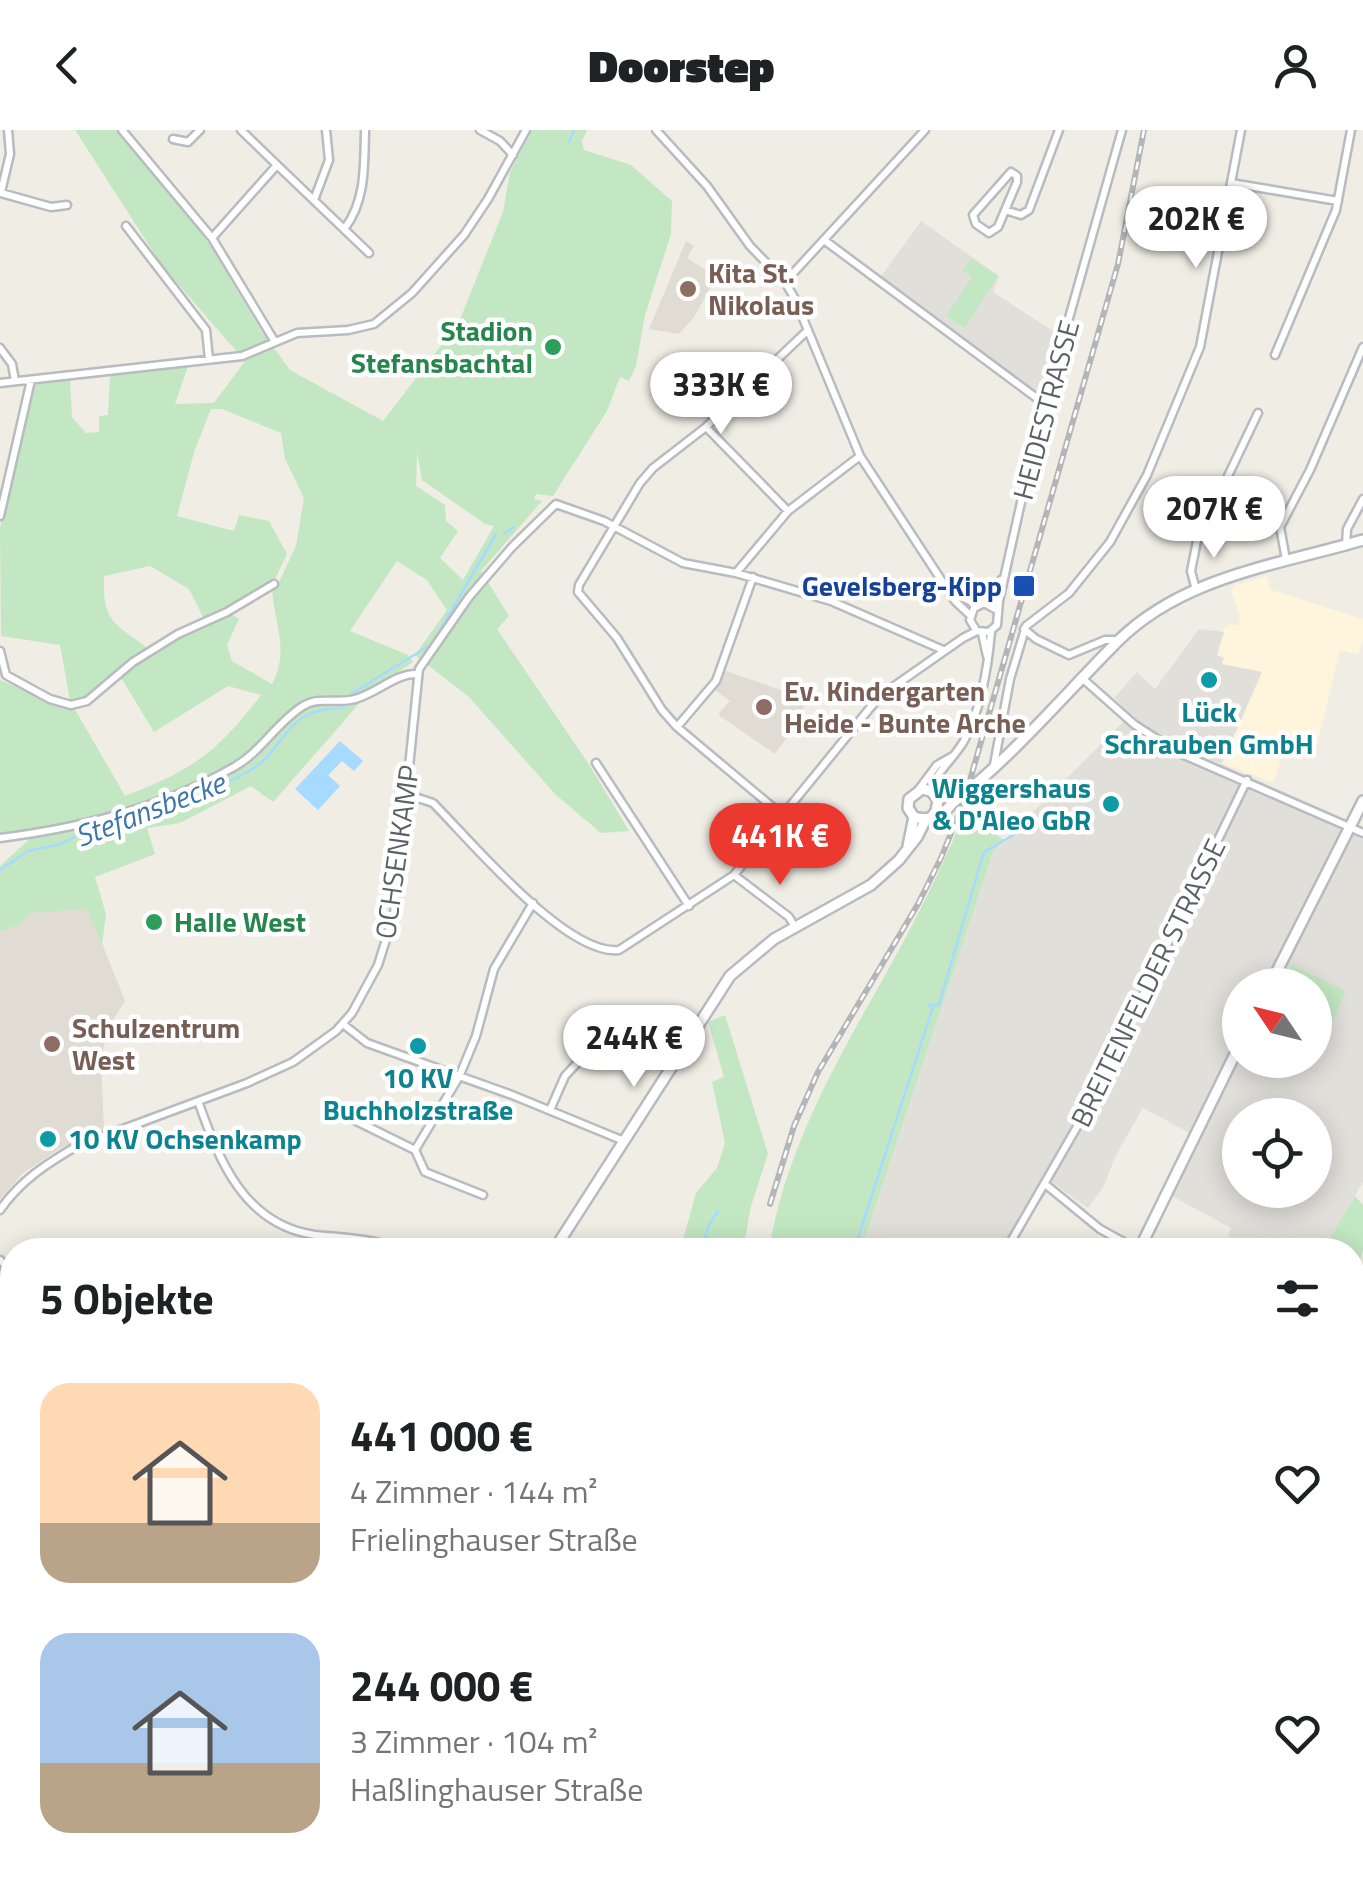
<!DOCTYPE html>
<html lang="de">
<head>
<meta charset="utf-8">
<style>
	:root { --surface:#fff; --page:#f2f2f2; --text:#202124; --muted:#757577; --accent:#eb3930 }
	body { margin:0; font-family:"Titillium Web",sans-serif; background:var(--page); color:var(--text); height:100vh; display:flex; flex-direction:column; font-size:38px; white-space:nowrap }
	* { box-sizing:border-box; margin:0 }
	p { font-size:32px; color:var(--muted) }
	.icon { flex:none; width:55px; height:55px; fill:none; stroke:currentColor; stroke-width:2; stroke-linecap:round; stroke-linejoin:round }
	.map { position:relative; flex:1; overflow:hidden }
	.sheet { position:absolute; left:0px; top:1108px; width:1365px; height:642px; display:flex; flex-direction:column; background:var(--surface); border-radius:40px 40px 0 0; box-shadow:0 5px 25px #0003 }
	.sheet>* { flex:none }
	.needle { width:65px; rotate:305deg }
	.buttons { position:absolute; left:1222px; top:838px; display:grid; gap:20px }
	.buttons a { display:grid; place-items:center; width:110px; height:110px; border-radius:50%; background:var(--surface); box-shadow:0 5px 25px #0003; font-size:50px }
	.price { position:absolute; translate:-50% -85px; padding:0 22px; border-radius:35px; background:#fff; color:#222; font-size:32px; line-height:65px; filter:drop-shadow(0 2px 5px #0008) }
	.price::after { content:''; position:absolute; left:50%; top:60px; width:30px; height:22px; margin-left:-15px; background:inherit; clip-path:polygon(0 0,100% 0,50% 100%) }
	.price.active { background:var(--accent); color:#fff }
	ul { padding:0; list-style:none }
	li { display:flex; align-items:center; gap:30px; height:250px; padding:0 40px }
	li span { display:grid; place-items:center; flex:none; width:280px; height:200px; border-radius:30px; color:#555 }
	li>.icon { margin-inline-start:auto }
	span .icon { width:120px; height:120px; fill:#fffc; stroke-width:1 }
	li b { font-size:42px }
	h2 { display:flex; justify-content:space-between; align-items:center; height:120px; padding:0 40px; font-size:42px }
	header { display:flex; justify-content:space-between; align-items:center; height:130px; padding:0 40px; background:var(--surface); font-size:45px; font-weight:800 }
	.map>svg:first-child { display:block }
	.commercial { fill:#fef5dc }
	.industrial { fill:#e1dfda; fill-rule:evenodd }
	.education { fill:#e0dcd3 }
	.green { fill:#c3e7c2; fill-rule:evenodd }
	.water { fill:#a6dbff }
	.lines { fill:none; stroke-linecap:round; stroke-linejoin:round }
	.stream { stroke:#a6dbff; stroke-width:2.5 }
	.minor-casing { stroke:#b8bbbf; stroke-width:11 }
	.secondary-casing { stroke:#b7babf; stroke-width:14 }
	.minor { stroke:#fff; stroke-width:6 }
	.secondary { stroke:#fff; stroke-width:9 }
	.rail-casing { stroke:#b4b5b6; stroke-width:6 }
	.rail { stroke:#fff; stroke-width:2.5; stroke-dasharray:8; stroke-linecap:butt }
	.education-dot { fill:#8d6e63; stroke:#fff; stroke-width:4 }
	.leisure-dot { fill:#2e9e5b; stroke:#fff; stroke-width:4 }
	.transit-dot { fill:#1a4fb4; stroke:#fff; stroke-width:4 }
	.culture-dot { fill:#0f9aa8; stroke:#fff; stroke-width:4 }
	.labels { text-anchor:middle; stroke-width:9; stroke-linejoin:round; paint-order:stroke }
	.education-label { font-size:28px; font-weight:bold; fill:#785e54; stroke:#fff; text-anchor:start }
	.leisure-label { font-size:28px; font-weight:bold; fill:#27864d; stroke:#fff; text-anchor:end }
	.street-label { font-size:28px; fill:#5d6166; stroke:#fff }
	.transit-label { font-size:28px; font-weight:bold; fill:#164399; stroke:#fff; text-anchor:end }
	.culture-label { font-size:28px; font-weight:bold; fill:#0d838f; stroke:#fff }
	.water-label { font-size:30px; font-style:italic; fill:#3e76aa; stroke:#fff }
</style>
</head>
<body>
<header><svg class="icon" aria-label="back" viewBox="0 0 24 24"><path d="M15 5l-7 7 7 7"/></svg>Doorstep<svg class="icon" aria-label="person" viewBox="0 0 24 24"><circle cx="12" cy="8" r="4"/><path d="M4 21q1-7 8-7t8 7"/></svg></header>
<div class="map">
<svg width="1363" height="1748" viewBox="0 0 1363 1748">
	<rect width="100%" height="100%" fill="#f0ede5"/>
	<path class="commercial" d="M1267,446L1271,460L1363,489V510L1358,525L1340,520L1316,619L1286,611L1274,653L1222,633L1261,543L1222,534L1217,526L1224,499L1230,494L1239,495L1240,486L1231,461L1235,455Z"/>
	<path class="industrial" d="M921,91L999,146L993,162L1065,209L1046,275L879,149Z
		M1199,499L1224,502L1217,525L1224,528L1222,534L1262,542L1222,633L1214,631L1363,697V1052L1322,1120H1253L1228,1106L1231,1098L1172,1066L1201,1009L1143,978L1116,1025L1103,1058L1088,1078L1053,1053L1009,1120H861L993,722L1130,585L1136,589L1114,568L1137,542L1155,559ZM1240,855H1315V930H1240ZM1240,985H1315V1060H1240Z
		M12,1284V1487L0,1482V1290Z
		M647,1738H1016L1012,1748H645Z"/>
	<path class="education" d="M686,111L694,116L687,128L709,142L713,138L722,149L718,156L712,155L694,187L679,204L649,199Z
		M723,540L807,569L797,593L775,624L720,586L719,583L730,571L714,559Z
		M88,778L125,871L108,898L101,929L104,1000L59,1019L23,1043L0,1069V802L21,794L30,783Z"/>
	<path class="green" d="M75,0H128L212,118L260,199L290,240L383,291L459,192L503,82L510,42L532,0H587L582,11L584,20L631,35L672,71L671,104L645,185L636,236L629,251L620,247L607,281L553,366L536,364L534,369L542,371L481,441L509,486L497,499L590,636L629,701L601,703L556,665L469,567L415,525L447,480L427,450L397,431L350,501L408,525L413,532L371,560L273,672L251,656L180,693L147,698L155,724L95,747L106,784L102,815L87,779L30,783L21,794L0,802V736L33,706L0,709V550L49,570L73,576L125,666C192,640 217,623 261,565L228,556L154,602L120,546L178,507L230,483L239,489L227,515L232,531L272,554C290,520 274,494 272,458L278,454L296,416L304,368L285,329L281,303L222,279H211L195,319L177,386L234,401L239,385L269,391L287,424L273,453L205,491L189,459L150,436L104,446C102,492 115,494 149,519L87,569L70,571L60,515L1,506L0,397L34,253L70,249L72,287L86,303L99,302V286L108,285L110,244L188,236L175,274L214,273L245,231L163,137ZM417,322L422,350L485,394L494,396L463,450L440,428L458,401L446,391L445,375L416,356Z
		M971,128L998,146L965,198L946,186L972,147L962,140Z
		M970,668L978,669L981,694L1004,710L993,722L861,1120H769C786,1017 838,929 888,840C919,784 948,727 970,668Z
		M1292,835L1346,861L1326,906L1315,901V855H1282Z
		M725,885L768,1024L751,1076L743,1120H680L696,1063L717,1038L725,1013L712,952L724,947L708,892Z
		M1355,1066L1363,1075V1120L1358,1136L1363,1147V1184L1353,1185L1352,1120H1322Z
		M1353,1478L1363,1481V1584L1353,1596Z
		M1363,1603V1748H1247L1252,1738H1352L1353,1615Z
		M238,1738H563L561,1748H231Z"/>
	<path class="water" d="M340,611L363,631L354,641L342,631L328,645L340,656L318,680L295,659Z"/>
	<g class="lines">
		<path class="stream" d="M569,12L574,0
			M505,403L514,397
			M0,740L28,721L61,714L100,694L130,686L142,689C178,675 216,660 249,641C288,618 283,578 342,578L351,564L432,514L496,404
			M928,876L939,874L984,722L1015,704
			M702,1120L708,1096L718,1081
			M854,1120L933,877
			M1352,1532L1363,1533
			M1352,1533L1362,1562"/>
		<g class="minor-casing">
			<path id="minor" d="M122,0L212,108L275,212
				M480,0L500,11L513,25
				M656,0L707,56L750,116L785,152L795,169L860,326L955,471L970,485
				M173,9L188,12L200,0
				M277,35L369,123
				M1011,42L1017,46V52L998,97L989,103L976,94L973,85Z
				M1231,53L1338,71
				M1,62L10,24L8,0
				M1,63L51,77L67,75
				M314,70L329,30L326,0
				M1005,80L1021,85L1029,80L1059,0
				M126,96L206,200L209,229
				M345,98C366,70 364,35 365,1
				M212,108L277,35L241,0
				M824,110L1046,275
				M785,152L925,0
				M0,218L12,234L15,251
				M1275,225L1336,80L1351,0
				M0,253L242,226L297,203L348,200L374,194L412,163L464,105L488,69L526,0
				M706,297L788,381
				M0,386L31,250
				M1346,415L1347,399L1363,369
				M1286,430L1280,397L1310,340L1363,217
				M736,443L788,381L860,326
				M1196,460L1191,441L1197,411L1258,283
				M952,463L977,474
				M985,472L1001,450
				M1024,499L1036,509L1069,525L1105,510H1120
				M976,500L970,490L974,478L984,473L997,480
				M982,503L987,526
				M0,521L6,545L50,569L71,575L87,571L133,532L178,504L227,482L274,454
				M1083,549L1135,595L1177,622L1363,703
				M677,597L716,551L753,447
				M596,633L689,776
				M993,640L1010,549L1026,496L1069,463L1110,412L1147,345L1200,217L1241,0
				M919,659L937,635L951,627
				M931,661C935,642 956,627 965,609C981,578 988,536 991,502
				M406,664L433,673C471,711 566,826 619,820L734,745L874,573L890,559L963,508L977,501L989,502L997,495L999,471L1036,305L1122,0
				M782,685L677,597L662,580L617,508L578,462L579,455L640,353L653,338L706,297L808,200
				M0,708C79,698 164,677 234,637C261,622 276,593 303,576C319,566 337,574 355,569C377,563 396,543 417,544
				M734,745L789,787L795,797
				M343,894L367,913L512,965L624,1011
				M198,971C219,1030 244,1095 315,1105C343,1108 373,1108 400,1120
				M550,980L565,946L579,931L599,890
				M340,983L415,1020L425,1042L483,1065
				M415,1020L459,947L476,906L494,839L533,773
				M1045,1054L1100,1099L1138,1120
				M0,1080C20,1051 46,1034 77,1016L247,953L293,932L336,901L352,883L378,835L394,784L419,539L469,467L512,417L556,374L604,391L683,433L736,443L831,471L943,520
				M1006,1120L1089,976L1247,650
				M0,1130L5,1135L8,1202H0
				M1352,1261L1363,1253
				M1352,1337L1363,1336
				M0,1569L12,1570
				M1352,1605L1363,1593
				M1039,1738L1075,1748
				M590,1748L592,1738
				M873,1748L875,1738
				M1241,1748L1246,1738"/>
		</g>
		<g class="secondary-casing">
			<path id="secondary" d="M914,687C924,690 935,688 943,682C948,680 950,675 954,672C1015,624 1064,565 1118,511C1184,446 1278,435 1363,410
				M914,687L908,678L909,669L922,659L931,661L938,670L936,681L932,686
				M908,716L914,687
				M1270,855L1363,671
				M554,1120L730,846L774,809L871,755L899,730L917,707L926,689
				M1139,1120L1240,914
				M1352,1194H1363
				M160,1748L167,1738
				M1002,1748L1004,1738"/>
		</g>
		<use href="#minor" class="minor"/>
		<use href="#secondary" class="secondary"/>
		<g class="rail-casing">
			<path id="rail" d="M770,1074L794,996L818,942L918,774L941,728L964,671L1118,134L1144,0
				M638,1748L641,1738"/>
		</g>
		<use href="#rail" class="rail"/>
	</g>
	<g class="education-dot">
		<circle cx="688" cy="159" r="10"/>
		<circle cx="764" cy="577" r="10"/>
		<circle cx="52" cy="914" r="10"/>
	</g>
	<g class="leisure-dot">
		<circle cx="553" cy="217" r="10"/>
		<circle cx="154" cy="792" r="10"/>
	</g>
	<rect class="transit-dot" x="1012" y="444" width="24" height="24" rx="5"/>
	<g class="culture-dot">
		<circle cx="1209" cy="550" r="10"/>
		<circle cx="1111" cy="674" r="10"/>
		<circle cx="418" cy="916" r="10"/>
		<circle cx="48" cy="1009" r="10"/>
	</g>
	<g class="labels">
		<g class="education-label">
			<text x="708" y="153">Kita St.<tspan x="708" dy="32">Nikolaus</tspan></text>
			<text x="784" y="571">Ev. Kindergarten<tspan x="784" dy="32">Heide - Bunte Arche</tspan></text>
			<text x="72" y="908">Schulzentrum<tspan x="72" dy="32">West</tspan></text>
		</g>
		<g class="leisure-label">
			<text x="533" y="211">Stadion<tspan x="533" dy="32">Stefansbachtal</tspan></text>
			<text x="174" y="802" text-anchor="start">Halle West</text>
		</g>
		<g class="street-label">
			<text transform="translate(1046 280) rotate(-75)" y="10">HEIDESTRASSE</text>
			<text transform="translate(397 722) rotate(-82)" y="10">OCHSENKAMP</text>
			<text transform="translate(1148 853) rotate(-64)" y="10">BREITENFELDER STRASSE</text>
		</g>
		<g class="transit-label">
			<text x="1002" y="466">Gevelsberg-Kipp</text>
		</g>
		<g class="culture-label">
			<text x="1209" y="592">Lück<tspan x="1209" dy="32">Schrauben GmbH</tspan></text>
			<text x="1091" y="668" text-anchor="end">Wiggershaus<tspan x="1091" dy="32">&amp; D'Aleo GbR</tspan></text>
			<text x="418" y="958">10 KV<tspan x="418" dy="32">Buchholzstraße</tspan></text>
			<text x="68" y="1019" text-anchor="start">10 KV Ochsenkamp</text>
		</g>
		<g class="water-label">
			<text transform="translate(150 680) rotate(-21)" y="10">Stefansbecke</text>
		</g>
	</g>
</svg>
<div class="buttons">
<a><svg class="needle" viewBox="-14 -14 28 28"><path d="M0-13l5 13h-10z" fill="#e53935"/><path d="M0 13l5-13h-10z" fill="#757577"/></svg></a>
<a><svg class="icon" aria-label="locate" viewBox="0 0 24 24"><circle cx="12" cy="12" r="6"/><path d="M12 2v4M12 18v4M2 12h4M18 12h4"/></svg></a>
</div>
<b class="price" style="left:1196px;top:141px">202K €</b>
<b class="price" style="left:721px;top:307px">333K €</b>
<b class="price" style="left:1214px;top:431px">207K €</b>
<b class="price active" style="left:780px;top:758px">441K €</b>
<b class="price" style="left:634px;top:960px">244K €</b>
<section class="sheet">
<h2>5 Objekte<svg class="icon" aria-label="filters" viewBox="0 0 24 24"><path d="M4 7h16M4 17h16"/><circle cx="9" cy="7" r="2"/><circle cx="15" cy="17" r="2"/></svg></h2>
<ul>
<li><span style="background:linear-gradient(#ffd9b3 70%,#b9a48a 0)"><svg class="icon" aria-label="home" viewBox="0 0 24 24"><path d="M3 11l9-7 9 7M6 9v11h12V9"/></svg></span><div><b>441 000 €</b><p>4 Zimmer · 144 m²</p><p>Frielinghauser Straße</p></div><svg class="icon" aria-label="heart" viewBox="0 0 24 24"><path d="M12 20l-8-8c-3-5 5-10 8-4 3-6 11-1 8 4z"/></svg></li>
<li><span style="background:linear-gradient(#a9c7e8 65%,#b9a48a 0)"><svg class="icon" aria-label="home" viewBox="0 0 24 24"><path d="M3 11l9-7 9 7M6 9v11h12V9"/></svg></span><div><b>244 000 €</b><p>3 Zimmer · 104 m²</p><p>Haßlinghauser Straße</p></div><svg class="icon" aria-label="heart" viewBox="0 0 24 24"><path d="M12 20l-8-8c-3-5 5-10 8-4 3-6 11-1 8 4z"/></svg></li>
</ul>
</section>
</div>
</body>
</html>
